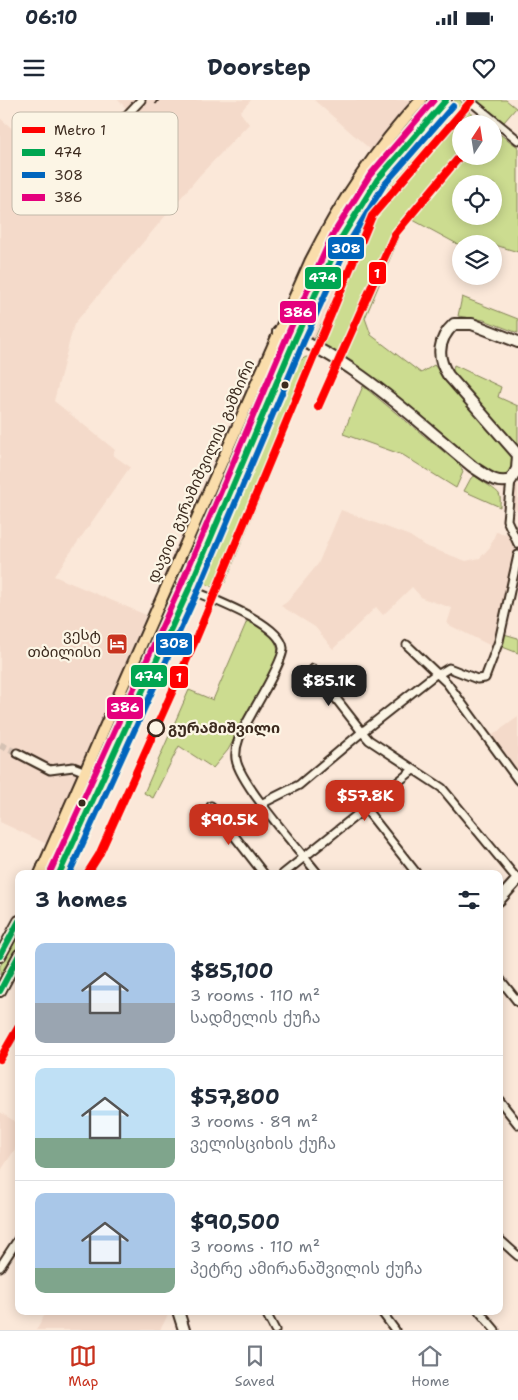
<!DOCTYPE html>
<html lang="en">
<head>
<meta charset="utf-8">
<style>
	:root { --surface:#fff; --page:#f6f6f7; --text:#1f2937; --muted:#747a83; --line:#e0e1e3; --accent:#c8321e }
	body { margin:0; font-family:"Shantell Sans","Noto Sans Georgian",sans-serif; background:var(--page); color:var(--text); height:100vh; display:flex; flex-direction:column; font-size:19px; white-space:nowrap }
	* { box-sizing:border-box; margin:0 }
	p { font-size:16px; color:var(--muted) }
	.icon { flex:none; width:28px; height:28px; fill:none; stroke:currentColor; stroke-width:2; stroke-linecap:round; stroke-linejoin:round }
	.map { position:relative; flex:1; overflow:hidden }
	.panel { position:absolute; left:15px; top:770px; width:488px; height:445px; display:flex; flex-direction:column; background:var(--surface); border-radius:10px; box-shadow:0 2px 12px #0003 }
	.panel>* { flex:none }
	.needle { width:32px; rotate:12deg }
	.controls { position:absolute; left:452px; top:15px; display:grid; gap:10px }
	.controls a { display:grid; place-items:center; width:50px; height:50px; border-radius:50%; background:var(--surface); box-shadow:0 2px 12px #0003; font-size:25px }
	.price { position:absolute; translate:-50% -42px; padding:0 11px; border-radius:10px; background:var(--accent); color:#fff; font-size:16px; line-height:32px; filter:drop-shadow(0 1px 2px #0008) }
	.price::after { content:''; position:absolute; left:50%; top:30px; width:15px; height:11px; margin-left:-8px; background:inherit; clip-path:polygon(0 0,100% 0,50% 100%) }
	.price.selected { background:#222; color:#fff }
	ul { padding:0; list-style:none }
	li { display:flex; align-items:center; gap:15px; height:125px; padding:0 20px }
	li+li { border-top:1px solid var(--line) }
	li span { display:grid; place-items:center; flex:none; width:140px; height:100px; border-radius:10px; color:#555 }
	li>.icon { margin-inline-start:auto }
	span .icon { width:60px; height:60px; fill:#fffc; stroke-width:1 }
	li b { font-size:21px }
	h2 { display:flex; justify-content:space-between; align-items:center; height:60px; padding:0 20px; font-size:21px }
	.status { display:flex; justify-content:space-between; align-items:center; height:35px; padding:0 25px; background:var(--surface); direction:ltr }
	.status svg { height:14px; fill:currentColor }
	header { display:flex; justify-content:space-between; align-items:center; height:65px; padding:0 20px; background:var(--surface); font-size:22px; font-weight:700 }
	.tabs { display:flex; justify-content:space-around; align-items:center; height:70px; border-top:1px solid var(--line); background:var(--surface); font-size:14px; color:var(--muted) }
	.tabs a { display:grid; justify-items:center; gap:2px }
	.tabs .selected { color:var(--accent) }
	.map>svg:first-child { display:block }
	.built { fill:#f4daca }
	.green { fill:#ccdc90; stroke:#848357; fill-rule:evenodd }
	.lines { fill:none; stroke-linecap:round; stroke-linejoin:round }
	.street-tunnel { stroke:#d5c2b4; stroke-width:7; stroke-dasharray:7 3.5; stroke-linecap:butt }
	.street-casing { stroke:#3b2a1e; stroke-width:11 }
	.secondary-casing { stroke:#3b2a1e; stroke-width:14 }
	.primary-casing { stroke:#3b2a1e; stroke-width:14 }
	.street { stroke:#fcf5e5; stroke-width:7 }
	.secondary { stroke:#fcf5e5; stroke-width:10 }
	.primary { stroke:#faddab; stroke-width:10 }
	.rail { stroke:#3b2a1e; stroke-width:2.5 }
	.bus-1-casing { stroke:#fcf5e5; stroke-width:10 }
	.bus-2-casing { stroke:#fcf5e5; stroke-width:10 }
	.bus-3-casing { stroke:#fcf5e5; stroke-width:10 }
	.bus-1 { stroke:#00a651; stroke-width:6 }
	.bus-2 { stroke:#0065bd; stroke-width:6 }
	.bus-3 { stroke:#e5007d; stroke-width:6 }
	.metro-1-casing { stroke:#fcf5e5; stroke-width:11 }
	.metro-1 { stroke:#f00; stroke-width:8 }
	.bus-dot { fill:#3b2a1e; stroke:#fcf5e5; stroke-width:2 }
	.stop-dot { fill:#fcf5e5; stroke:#3b2a1e; stroke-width:2.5 }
	.labels { text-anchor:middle; stroke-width:4.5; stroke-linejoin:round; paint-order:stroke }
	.street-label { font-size:15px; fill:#3b2a1e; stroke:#fcf5e5 }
	.poi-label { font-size:15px; fill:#3b2a1e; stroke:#fcf5e5; text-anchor:end }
	.stop-label { font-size:15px; font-weight:bold; fill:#3b2a1e; stroke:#fcf5e5; text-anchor:start }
	.key { fill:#fcf5e5; stroke:#c2b8a9; stroke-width:1 }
	.key-label { font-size:14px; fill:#3b2a1e }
	.line-badge { stroke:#fcf5e5; stroke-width:2 }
	.badge-label { font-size:14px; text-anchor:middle; font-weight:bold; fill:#fff }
</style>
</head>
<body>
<div class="status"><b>06:10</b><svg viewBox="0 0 49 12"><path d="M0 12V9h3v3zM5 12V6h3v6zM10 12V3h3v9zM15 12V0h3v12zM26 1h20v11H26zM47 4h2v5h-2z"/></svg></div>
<header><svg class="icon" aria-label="menu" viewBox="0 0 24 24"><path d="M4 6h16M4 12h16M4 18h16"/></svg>Doorstep<svg class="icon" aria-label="heart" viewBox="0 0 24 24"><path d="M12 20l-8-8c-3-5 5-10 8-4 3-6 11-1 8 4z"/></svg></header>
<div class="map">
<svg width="518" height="1230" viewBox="0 0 518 1230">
	<rect width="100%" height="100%" fill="#fbe8d9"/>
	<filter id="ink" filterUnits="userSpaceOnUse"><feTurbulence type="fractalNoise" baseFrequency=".02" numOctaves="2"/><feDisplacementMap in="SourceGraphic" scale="10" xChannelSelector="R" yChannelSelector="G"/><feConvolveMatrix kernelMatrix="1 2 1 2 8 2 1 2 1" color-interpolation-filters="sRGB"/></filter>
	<g filter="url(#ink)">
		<path class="built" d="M118,0H251L240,12L249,24L200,75L74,224L54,301L115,350L113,355L130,367L54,476L146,515L47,744L0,722V18L69,78L128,10Z
			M314,0H415L371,50Z
			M344,154L359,160L332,221L313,242L309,238L311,224Z
			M518,384V411L513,407L512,402L514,387Z
			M341,410L410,436L425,446L466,461L480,458L490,447L496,432L513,435L516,442L515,453L493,547L447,524L452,508L422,498L412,487L383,515L376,507L333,549L315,527L281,506L287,502L318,464Z
			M518,617V674L517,675L490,637Z
			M0,1012L19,1024V1043L0,1072Z
			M47,1211H170L160,1230H36Z"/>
		<path class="green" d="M427,0H437C407,33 377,66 354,104C330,142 313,183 295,223H291C296,206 304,190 312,174C343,105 377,56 427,0Z
			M455,0H460L467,10L485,24H461V56H494V30L518,47V152L482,141L481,144H461V146L413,120L402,130L365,218L371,235L421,273L434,265L513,358C513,367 513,374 503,378L491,374L386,291L313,242L321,224L332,221L359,160L344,154L369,103ZM461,84H494V116H461Z
			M474,0H506L516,8L504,22Z
			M462,197L518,219V233L484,220L458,216Z
			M282,241L286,243L60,758L56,756Z
			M306,257L317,258L225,483L214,488L205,483L297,267L301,260Z
			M454,265L501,287L498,297L518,306V347L452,273Z
			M363,286L460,365L463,372L456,388L403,355L343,334Z
			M475,376C480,380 498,391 499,394C501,397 500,403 500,407L464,391L471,378Z
			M247,521C264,529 278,535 278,556L228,650L213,668L179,646L153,698L144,693L189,590L213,600Z
			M504,534L518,538V553L500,546Z
			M19,833V844L0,875V866Z"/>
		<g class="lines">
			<path class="street-tunnel" d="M0,645L17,653"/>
			<g class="street-casing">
				<path id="street" d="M469,0L518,40
					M125,17L141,0
					M511,380L507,420L518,444
					M189,489C211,499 280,523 283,548C284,559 258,602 252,613C244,628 234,642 236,659C239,683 301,752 318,774
					M407,545L447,583L518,680
					M313,569L362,632L437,573
					M439,574L449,568L477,579L485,578L499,541L518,455
					M17,653L50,670L73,667L86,672
					M263,703L299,685L362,632L369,640L442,688L518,780
					M211,706L264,774
					M365,708L417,774
					M283,774L413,670
					M499,878L518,902
					M499,1000L518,1024
					M499,1139L518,1156
					M0,1167L19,1138
					M265,1211L275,1230
					M381,1211L395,1230
					M479,1211L495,1230"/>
			</g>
			<g class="secondary-casing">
				<path id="secondary" d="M278,232C345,251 418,322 473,367C486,375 496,385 511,380L517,369L518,355L448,275C436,257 438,239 454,224H472L518,242
					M43,767L56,774
					M499,800L518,779
					M178,1211L184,1230"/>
			</g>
			<g class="primary-casing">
				<path id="primary" d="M40,774L310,162C340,102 376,49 421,0
					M59,774L189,489L296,237L340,140L377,80L446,0
					M0,856L19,821
					M0,891L19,855"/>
			</g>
			<use href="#street" class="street"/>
			<use href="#secondary" class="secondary"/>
			<use href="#primary" class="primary"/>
			<path class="rail" d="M156,3L158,0"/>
			<g class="bus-1-casing">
				<path id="bus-1" d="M59,774L189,489L296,237L340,140L377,80L446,0
					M0,856L19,821
					M0,891L19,855"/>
			</g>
			<g class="bus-2-casing">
				<path id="bus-2" d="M69,774L197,493L304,241L348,144L384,85L453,6"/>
			</g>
			<g class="bus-3-casing">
				<path id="bus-3" d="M51,770L181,485L288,234L332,136L370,75L434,0"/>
			</g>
			<use href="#bus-1" class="bus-1"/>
			<use href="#bus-2" class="bus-2"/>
			<use href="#bus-3" class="bus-3"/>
			<g class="metro-1-casing">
				<path id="metro-1" d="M318,307L395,134L461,55
					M87,774L99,755L195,541L372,116L472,0
					M0,959L19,926"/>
			</g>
			<use href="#metro-1" class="metro-1"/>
		</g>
	</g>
	<defs>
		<g id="hotel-square" transform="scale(1.125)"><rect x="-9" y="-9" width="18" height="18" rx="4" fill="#c8321e" stroke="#fcf5e5"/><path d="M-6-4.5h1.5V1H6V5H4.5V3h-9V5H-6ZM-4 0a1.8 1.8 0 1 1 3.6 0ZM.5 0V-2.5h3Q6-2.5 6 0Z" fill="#fff"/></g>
	</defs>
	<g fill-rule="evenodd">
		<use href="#hotel-square" x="117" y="544"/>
	</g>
	<g class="bus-dot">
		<circle cx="285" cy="285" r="4.5"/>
		<circle cx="82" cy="703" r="4.5"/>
	</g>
	<circle class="stop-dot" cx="156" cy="628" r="8"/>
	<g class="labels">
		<g class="street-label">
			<text transform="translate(201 371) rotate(-66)" y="5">დავით გურამიშვილის გამზირი</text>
		</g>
		<g class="poi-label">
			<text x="101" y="540">ვესტ<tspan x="101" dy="17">თბილისი</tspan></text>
		</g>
		<g class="stop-label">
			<text x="168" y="633">გურამიშვილი</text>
		</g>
	</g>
	<rect x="12" y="12" width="166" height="103" rx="8" class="key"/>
	<rect x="22" y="27" width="23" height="6" fill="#f00"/>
	<rect x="22" y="49" width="23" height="7" fill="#00a651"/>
	<rect x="22" y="72" width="23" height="6" fill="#0065bd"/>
	<rect x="22" y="94" width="23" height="7" fill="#e5007d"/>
	<g class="key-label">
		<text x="54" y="35">Metro 1</text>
		<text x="54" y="57">474</text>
		<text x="54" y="80">308</text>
		<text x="54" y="102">386</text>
	</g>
	<g class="line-badge">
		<rect x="327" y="136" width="38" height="24" rx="5" fill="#0065bd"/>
		<rect x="368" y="161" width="19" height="24" rx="5" fill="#f00"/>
		<rect x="304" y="166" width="38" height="24" rx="5" fill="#00a651"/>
		<rect x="279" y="200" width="38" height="24" rx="5" fill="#e5007d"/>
		<rect x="155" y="532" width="38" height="24" rx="5" fill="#0065bd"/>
		<rect x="130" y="564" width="38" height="24" rx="5" fill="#00a651"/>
		<rect x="169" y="565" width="20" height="24" rx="5" fill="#f00"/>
		<rect x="106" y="596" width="38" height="24" rx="5" fill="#e5007d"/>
	</g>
	<g class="badge-label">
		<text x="346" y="153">308</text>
		<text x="377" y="178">1</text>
		<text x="323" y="182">474</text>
		<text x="298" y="217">386</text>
		<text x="174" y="548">308</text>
		<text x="149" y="581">474</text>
		<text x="179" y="582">1</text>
		<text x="125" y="612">386</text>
	</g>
</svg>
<div class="controls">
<a><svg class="needle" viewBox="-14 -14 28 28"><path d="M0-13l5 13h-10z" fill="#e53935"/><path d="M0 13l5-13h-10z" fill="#747a83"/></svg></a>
<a><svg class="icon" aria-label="locate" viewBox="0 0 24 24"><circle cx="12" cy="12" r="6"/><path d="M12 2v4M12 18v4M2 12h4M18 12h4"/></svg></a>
<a><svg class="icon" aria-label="layers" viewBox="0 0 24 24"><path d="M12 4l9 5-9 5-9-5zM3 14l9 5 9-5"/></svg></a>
</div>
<b class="price selected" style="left:329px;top:607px">$85.1K</b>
<b class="price" style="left:365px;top:722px">$57.8K</b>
<b class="price" style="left:229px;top:746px">$90.5K</b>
<section class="panel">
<h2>3 homes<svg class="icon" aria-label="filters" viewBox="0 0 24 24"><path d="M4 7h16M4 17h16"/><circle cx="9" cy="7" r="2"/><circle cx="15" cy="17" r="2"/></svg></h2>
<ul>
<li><span style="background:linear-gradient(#a9c7e8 60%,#9aa5b1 0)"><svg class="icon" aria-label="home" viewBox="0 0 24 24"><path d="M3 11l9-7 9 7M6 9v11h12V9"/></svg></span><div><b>$85,100</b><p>3 rooms · 110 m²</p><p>სადმელის ქუჩა</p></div></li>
<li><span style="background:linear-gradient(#bfe0f5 70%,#7fa58c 0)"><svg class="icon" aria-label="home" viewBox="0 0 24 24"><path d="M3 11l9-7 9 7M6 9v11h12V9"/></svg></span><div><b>$57,800</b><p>3 rooms · 89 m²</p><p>ველისციხის ქუჩა</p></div></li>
<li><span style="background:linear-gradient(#a9c7e8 75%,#7fa58c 0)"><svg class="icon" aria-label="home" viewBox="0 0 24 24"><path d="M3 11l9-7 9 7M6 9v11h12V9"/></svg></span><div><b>$90,500</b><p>3 rooms · 110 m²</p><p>პეტრე ამირანაშვილის ქუჩა</p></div></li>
</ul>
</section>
</div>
<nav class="tabs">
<a class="selected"><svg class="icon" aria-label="map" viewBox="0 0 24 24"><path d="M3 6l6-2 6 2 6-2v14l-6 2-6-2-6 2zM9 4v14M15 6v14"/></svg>Map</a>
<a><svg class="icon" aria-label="saved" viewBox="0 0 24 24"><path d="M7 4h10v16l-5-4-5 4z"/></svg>Saved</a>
<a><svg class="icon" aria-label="home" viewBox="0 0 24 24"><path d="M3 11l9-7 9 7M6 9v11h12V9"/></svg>Home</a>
</nav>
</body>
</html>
